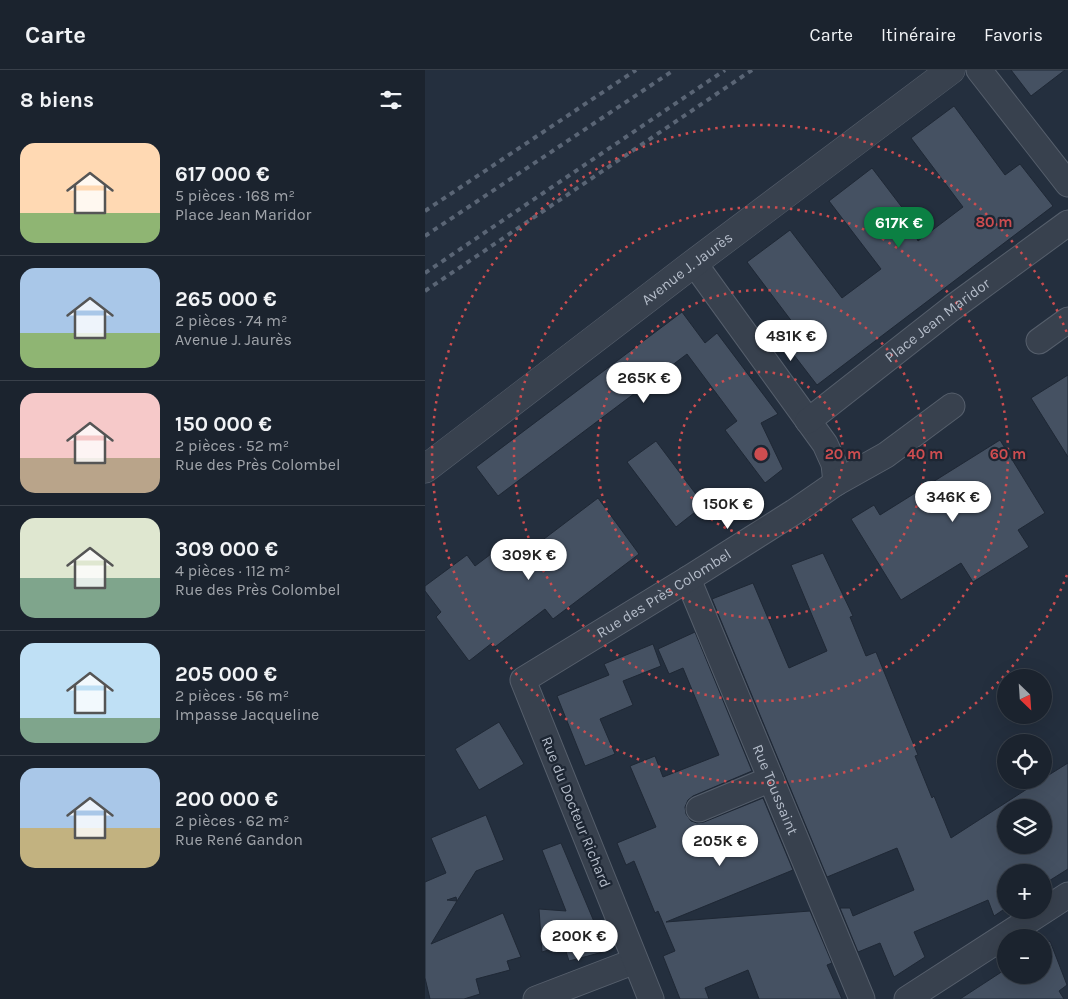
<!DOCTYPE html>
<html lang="fr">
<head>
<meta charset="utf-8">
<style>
	:root { --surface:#1b232e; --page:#282f3a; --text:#f1f3f6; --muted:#a0a4aa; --line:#39404a; --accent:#0b8043 }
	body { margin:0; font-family:Karla,sans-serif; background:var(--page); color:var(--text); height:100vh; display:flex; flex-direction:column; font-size:19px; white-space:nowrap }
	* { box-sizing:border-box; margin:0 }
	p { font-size:16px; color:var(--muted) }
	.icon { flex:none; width:28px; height:28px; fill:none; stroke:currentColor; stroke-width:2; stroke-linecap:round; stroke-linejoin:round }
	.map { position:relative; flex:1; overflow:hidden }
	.details { display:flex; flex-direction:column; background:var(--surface); width:425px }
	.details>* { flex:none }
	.needle { width:32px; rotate:155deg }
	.buttons { position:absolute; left:572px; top:599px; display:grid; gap:10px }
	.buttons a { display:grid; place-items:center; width:55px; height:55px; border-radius:50%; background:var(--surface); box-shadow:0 5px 20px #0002,0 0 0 1px var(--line); font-size:25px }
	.price { position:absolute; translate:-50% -42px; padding:0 11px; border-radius:18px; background:#fff; color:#222; font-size:16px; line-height:32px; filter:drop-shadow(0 1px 2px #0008) }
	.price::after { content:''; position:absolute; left:50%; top:30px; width:15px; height:11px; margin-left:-8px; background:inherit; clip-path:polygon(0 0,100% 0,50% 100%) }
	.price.current { background:var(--accent); color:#fff }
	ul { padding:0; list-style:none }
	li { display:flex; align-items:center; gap:15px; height:125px; padding:0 20px }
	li+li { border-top:1px solid var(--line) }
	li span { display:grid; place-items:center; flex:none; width:140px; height:100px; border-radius:15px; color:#555 }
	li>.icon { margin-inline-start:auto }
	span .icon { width:60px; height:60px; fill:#fffc; stroke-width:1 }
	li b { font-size:21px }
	h2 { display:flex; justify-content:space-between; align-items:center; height:60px; padding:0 20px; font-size:21px }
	header { display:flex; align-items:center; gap:30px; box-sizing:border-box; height:70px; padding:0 25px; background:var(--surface); border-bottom:1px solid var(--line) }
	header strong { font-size:24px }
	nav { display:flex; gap:28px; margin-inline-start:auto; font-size:18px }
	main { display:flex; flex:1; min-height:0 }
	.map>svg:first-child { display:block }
	.building { fill:#455162; stroke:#1f2835; fill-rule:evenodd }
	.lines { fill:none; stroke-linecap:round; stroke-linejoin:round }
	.minor-casing { stroke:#565f6c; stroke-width:27 }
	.tertiary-casing { stroke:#565f6c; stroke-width:29 }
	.minor { stroke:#38414e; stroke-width:25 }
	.tertiary { stroke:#38414e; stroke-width:28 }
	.rail { stroke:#5a6575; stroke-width:4; stroke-dasharray:5 5; stroke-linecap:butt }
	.ring { fill:none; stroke:#ce4d50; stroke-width:2.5; stroke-dasharray:2.5 5 }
	.labels { text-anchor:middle; stroke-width:4.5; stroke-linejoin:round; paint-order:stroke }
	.street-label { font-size:15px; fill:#b4bcc9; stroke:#1d2633 }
	.centre { fill:#ce4d50; stroke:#1d2633; stroke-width:2.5 }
	.ring-label { font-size:15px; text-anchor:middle; font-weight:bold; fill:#ce4d50; stroke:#1d2633; stroke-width:4.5; stroke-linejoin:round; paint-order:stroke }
</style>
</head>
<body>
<header>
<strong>Carte</strong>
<nav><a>Carte</a><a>Itinéraire</a><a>Favoris</a></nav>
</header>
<main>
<section class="details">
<h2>8 biens<svg class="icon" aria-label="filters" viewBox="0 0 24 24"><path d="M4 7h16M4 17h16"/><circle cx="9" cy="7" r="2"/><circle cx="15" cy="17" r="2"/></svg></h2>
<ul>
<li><span style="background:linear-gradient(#ffd9b3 70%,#8fb573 0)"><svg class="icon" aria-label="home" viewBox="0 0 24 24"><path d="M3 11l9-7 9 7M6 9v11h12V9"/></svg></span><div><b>617 000 €</b><p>5 pièces · 168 m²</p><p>Place Jean Maridor</p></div></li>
<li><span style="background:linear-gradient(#a9c7e8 65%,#8fb573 0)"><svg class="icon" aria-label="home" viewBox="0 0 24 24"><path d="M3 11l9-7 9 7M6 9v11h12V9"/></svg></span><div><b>265 000 €</b><p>2 pièces · 74 m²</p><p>Avenue J. Jaurès</p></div></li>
<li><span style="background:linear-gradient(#f6c9c9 65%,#b9a48a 0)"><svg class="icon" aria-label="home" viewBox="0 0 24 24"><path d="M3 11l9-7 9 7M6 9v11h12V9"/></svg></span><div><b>150 000 €</b><p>2 pièces · 52 m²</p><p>Rue des Près Colombel</p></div></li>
<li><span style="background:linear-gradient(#dfe7d0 60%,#7fa58c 0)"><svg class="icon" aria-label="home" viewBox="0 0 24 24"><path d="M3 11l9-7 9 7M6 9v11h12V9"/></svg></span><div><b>309 000 €</b><p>4 pièces · 112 m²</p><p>Rue des Près Colombel</p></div></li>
<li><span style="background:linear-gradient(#bfe0f5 75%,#7fa58c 0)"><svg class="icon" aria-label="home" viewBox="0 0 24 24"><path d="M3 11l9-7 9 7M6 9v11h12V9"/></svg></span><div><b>205 000 €</b><p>2 pièces · 56 m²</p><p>Impasse Jacqueline</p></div></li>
<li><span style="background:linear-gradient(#a9c7e8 60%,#c2b280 0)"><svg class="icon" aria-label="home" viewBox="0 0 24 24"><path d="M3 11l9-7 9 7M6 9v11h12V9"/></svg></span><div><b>200 000 €</b><p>2 pièces · 62 m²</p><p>Rue René Gandon</p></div></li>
</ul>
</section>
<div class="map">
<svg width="643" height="929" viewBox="0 0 643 929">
	<rect width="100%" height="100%" fill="#242f3e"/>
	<path class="building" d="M586,0H640L606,26Z
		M529,36L580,105L595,94L628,136L392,315L359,272L374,261L322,192L365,160L417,228L456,199L404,131L447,98L479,140L493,171L538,137L486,68Z
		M257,242L280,273L292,263L353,344L336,353L358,399L340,413L300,360L312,351L262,284L73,426L51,397Z
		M643,305V387L606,328Z
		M575,370L620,443L593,460L604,477L548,512L536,493L476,530L426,449L449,435L455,445Z
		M231,371L279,435L251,457L202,392Z
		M173,428L214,484L128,549L120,539L70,577L67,573L44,591L11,547L16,542L0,521V516L42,485L50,496L74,478L86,494Z
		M398,483L428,546L425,547L441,586L451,582L493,685L490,686L507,728L509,726L526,768L616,710H619V708L643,693V799L619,814V802H581V838L569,846L563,830L489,862L500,887L469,907L455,873L433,882L415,838H425L428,846L489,820L472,778L402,807L287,529L328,513L364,598L402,581L366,495ZM581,738H619V775H581Z
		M270,562L327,701L268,726L263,730L260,737L261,744L266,751L272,753L279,752L338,728L368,800L241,852L385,841L407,893L402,895L417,929H334L323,900L280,918L284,929H255L238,886L250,881L233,841L230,843L209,791L201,795L192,773L231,757L205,696L230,686L238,707L294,685L258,598L244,604L233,579Z
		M228,574L236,596L198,611L208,635L175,649L190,684L160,696L132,626L184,605L179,594Z
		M74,652L99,694L54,720L30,679Z
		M61,745L79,790L51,801L32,831L31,827L22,830L32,831L6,874L78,843L96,887L82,891L85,900L51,909L55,924L39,929H5L0,908V812L21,803L6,768Z
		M136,773L170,854L178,882L144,891L139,875L117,882L114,839L141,841L117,780Z
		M625,871L642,915L634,921L639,929H535L581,899V905H619V875Z"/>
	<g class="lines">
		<g class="minor-casing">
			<g id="minor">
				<path d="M554,0L643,114"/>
				<path d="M269,193L400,374L409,394L411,413"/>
				<path d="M614,271L643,250"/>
				<path id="s1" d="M383,351L527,238L643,153"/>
				<path id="s2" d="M263,509L437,929"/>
				<path d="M274,739L346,709"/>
				<path d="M111,929L210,891"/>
				<path id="s3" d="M226,929L98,610L263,509L369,442L411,413L461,385L527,336"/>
				<path d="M482,929L643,825"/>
			</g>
		</g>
		<g class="tertiary-casing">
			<g id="tertiary">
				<path id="s4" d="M0,399L269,193L526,0"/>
			</g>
		</g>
		<use href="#minor" class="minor"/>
		<use href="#tertiary" class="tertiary"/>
		<path class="rail" d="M0,141L211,0
			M0,166L249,0
			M0,203L300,0
			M0,221L327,0"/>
	</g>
	<g class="ring">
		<circle cx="336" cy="384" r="82"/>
		<circle cx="336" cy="384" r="164"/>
		<circle cx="336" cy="384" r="247"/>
		<path d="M642 505A329 329 0 1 1 642 263"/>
	</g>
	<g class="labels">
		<g class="street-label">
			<text dy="5" stroke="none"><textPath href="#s4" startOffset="330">Avenue J. Jaurès</textPath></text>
			<text dy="5" stroke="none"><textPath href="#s1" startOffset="164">Place Jean Maridor</textPath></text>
			<text dy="5" stroke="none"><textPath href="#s3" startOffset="509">Rue des Près Colombel</textPath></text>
			<text dy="5" stroke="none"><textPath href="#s2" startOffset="228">Rue Toussaint</textPath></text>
			<text transform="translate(151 742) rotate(68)" y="5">Rue du Docteur Richard</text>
		</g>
	</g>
	<circle cx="336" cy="384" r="8" class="centre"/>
	<g class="ring-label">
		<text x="569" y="157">80 m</text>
		<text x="418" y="389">20 m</text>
		<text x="500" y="389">40 m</text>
		<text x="583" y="389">60 m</text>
	</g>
</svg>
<div class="buttons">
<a><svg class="needle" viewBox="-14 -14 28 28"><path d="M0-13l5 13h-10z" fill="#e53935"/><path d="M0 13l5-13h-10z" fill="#a0a4aa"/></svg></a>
<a><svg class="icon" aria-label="locate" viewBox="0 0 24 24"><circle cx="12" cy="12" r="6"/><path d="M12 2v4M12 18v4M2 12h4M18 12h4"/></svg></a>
<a><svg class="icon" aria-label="layers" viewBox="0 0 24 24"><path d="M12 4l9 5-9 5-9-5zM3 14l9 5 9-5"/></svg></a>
<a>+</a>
<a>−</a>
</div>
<b class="price current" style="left:474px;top:179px">617K €</b>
<b class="price" style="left:366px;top:292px">481K €</b>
<b class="price" style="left:219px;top:334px">265K €</b>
<b class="price" style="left:528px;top:453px">346K €</b>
<b class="price" style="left:303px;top:460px">150K €</b>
<b class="price" style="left:104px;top:511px">309K €</b>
<b class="price" style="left:295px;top:797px">205K €</b>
<b class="price" style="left:154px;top:892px">200K €</b>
</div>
</main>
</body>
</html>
